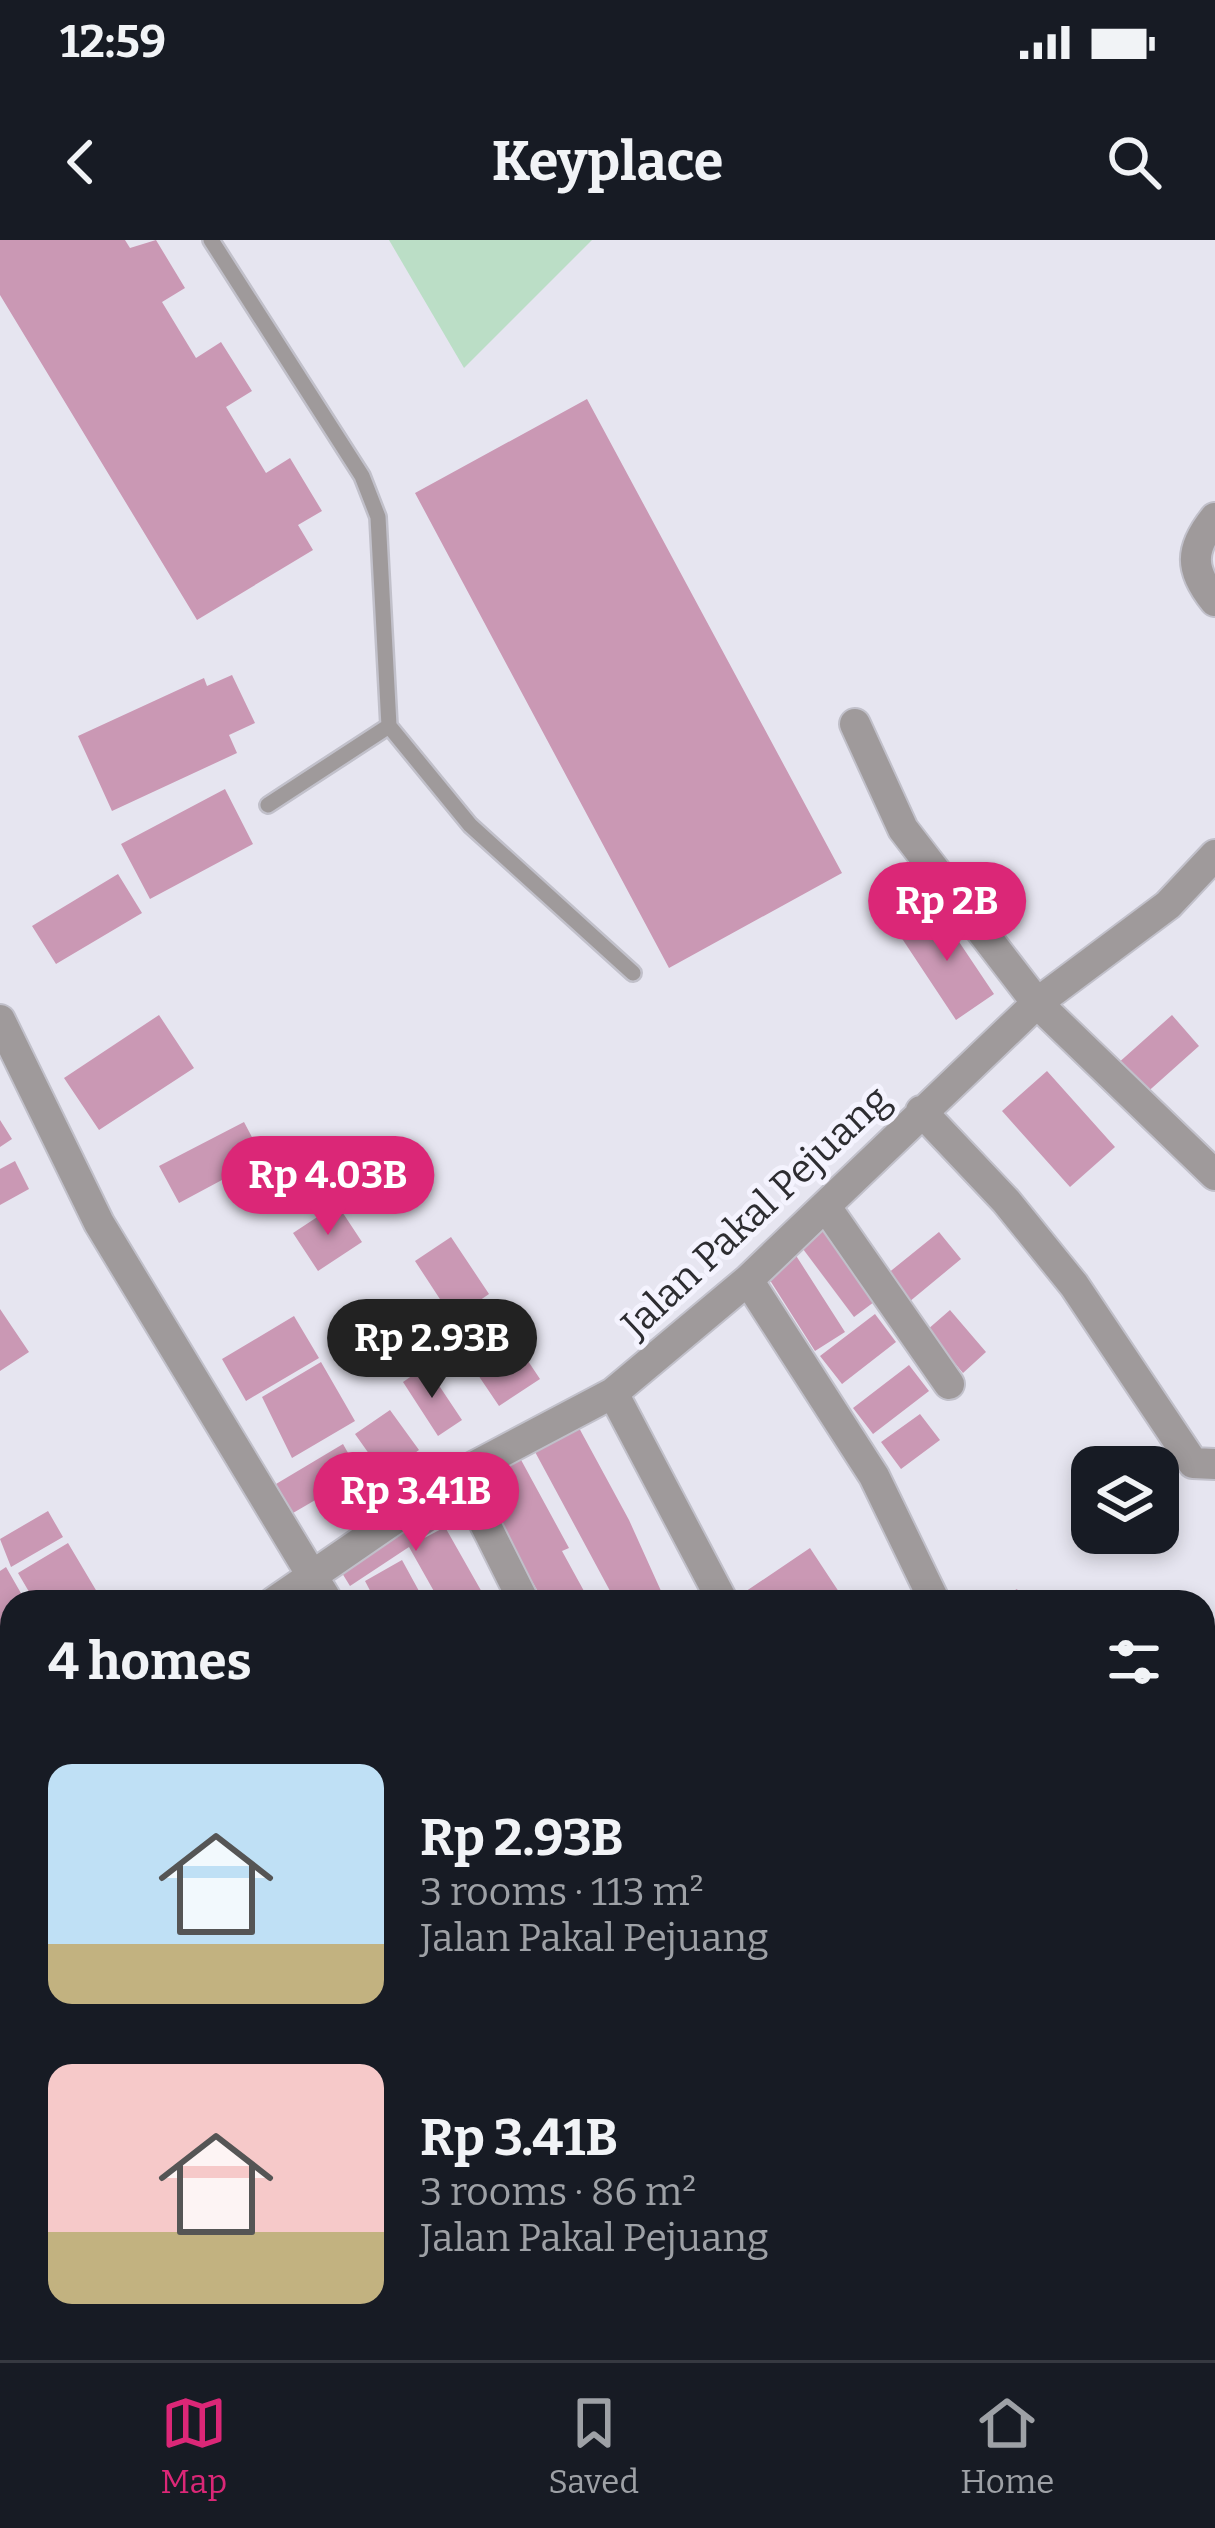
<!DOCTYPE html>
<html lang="en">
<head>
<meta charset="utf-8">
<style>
	:root { --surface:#171b24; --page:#242831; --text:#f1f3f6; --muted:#9ea1a6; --line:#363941; --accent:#db2777 }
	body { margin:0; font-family:Bitter,serif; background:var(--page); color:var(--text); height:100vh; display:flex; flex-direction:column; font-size:45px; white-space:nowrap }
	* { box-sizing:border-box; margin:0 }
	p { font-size:39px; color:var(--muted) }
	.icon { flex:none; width:66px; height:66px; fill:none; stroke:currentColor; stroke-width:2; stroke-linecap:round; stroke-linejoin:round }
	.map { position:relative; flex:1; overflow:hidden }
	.side { position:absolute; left:0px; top:1350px; width:1215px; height:771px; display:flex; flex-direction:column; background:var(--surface); border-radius:36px 36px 0 0; box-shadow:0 6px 18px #0003 }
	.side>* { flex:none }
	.tools { position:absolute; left:1071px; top:1206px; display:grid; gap:24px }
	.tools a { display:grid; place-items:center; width:108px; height:108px; border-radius:24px; background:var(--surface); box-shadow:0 6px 18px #0003; font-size:60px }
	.price { position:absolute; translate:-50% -102px; padding:0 27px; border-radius:42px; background:var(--accent); color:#fff; font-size:39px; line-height:78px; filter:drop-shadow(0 3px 6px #0008) }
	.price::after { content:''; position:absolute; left:50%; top:72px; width:36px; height:27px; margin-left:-18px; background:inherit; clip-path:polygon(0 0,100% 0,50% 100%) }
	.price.on { background:#222; color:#fff }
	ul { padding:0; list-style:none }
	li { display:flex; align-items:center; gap:36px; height:300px; padding:0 48px }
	li span { display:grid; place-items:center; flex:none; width:336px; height:240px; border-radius:24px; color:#555 }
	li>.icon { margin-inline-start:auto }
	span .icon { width:144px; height:144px; fill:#fffc; stroke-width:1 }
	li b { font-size:51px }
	h2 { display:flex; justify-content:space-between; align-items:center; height:144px; padding:0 48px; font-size:51px }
	.status { display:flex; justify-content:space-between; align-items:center; height:84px; padding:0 60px; background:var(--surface); direction:ltr }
	.status svg { height:33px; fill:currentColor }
	header { display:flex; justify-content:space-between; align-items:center; height:156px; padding:0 48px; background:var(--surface); font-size:54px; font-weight:700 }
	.menu { display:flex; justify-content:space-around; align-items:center; height:168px; border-top:3px solid var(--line); background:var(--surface); font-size:33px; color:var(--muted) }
	.menu a { display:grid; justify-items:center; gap:6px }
	.menu .on { color:var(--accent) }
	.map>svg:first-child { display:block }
	.green { fill:#bbdec6 }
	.building { fill:#ca98b4 }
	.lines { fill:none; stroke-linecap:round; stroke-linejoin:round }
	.lane-casing { stroke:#c1c0ca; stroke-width:20 }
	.street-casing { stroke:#c1c0ca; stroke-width:34 }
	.lane { stroke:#9f9a9b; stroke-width:15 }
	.street { stroke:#9f9a9b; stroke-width:30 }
	.labels { text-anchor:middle; stroke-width:10; stroke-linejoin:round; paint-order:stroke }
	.street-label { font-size:39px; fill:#2d2d31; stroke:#f4f3fe }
</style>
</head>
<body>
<div class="status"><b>12:59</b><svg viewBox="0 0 49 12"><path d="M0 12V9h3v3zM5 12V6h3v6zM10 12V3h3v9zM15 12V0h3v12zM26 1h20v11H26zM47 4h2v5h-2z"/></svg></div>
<header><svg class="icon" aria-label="back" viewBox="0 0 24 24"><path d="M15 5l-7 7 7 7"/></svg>Keyplace<svg class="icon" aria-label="search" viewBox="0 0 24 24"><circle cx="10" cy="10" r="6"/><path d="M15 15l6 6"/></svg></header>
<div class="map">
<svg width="1215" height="2120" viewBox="0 0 1215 2120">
	<rect width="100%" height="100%" fill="#e6e5f0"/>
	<path class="green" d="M389,0H592L464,128Z"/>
	<path class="building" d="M0,0H125L130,8L156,0L185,48L162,62L196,118L221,102L252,151L226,167L266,233L290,218L322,271L298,285L313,310L197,380L0,55Z
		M587,159L842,633L669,728L415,253Z
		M232,435L255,483L229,495L237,513L112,571L78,496L204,438L207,446Z
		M225,549L253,604L150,659L121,604Z
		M118,634L142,673L56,724L32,686Z
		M937,669L994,754L956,780L899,694Z
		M159,775L194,828L99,890L64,838Z
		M1172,775L1199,806L1143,856L1116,825Z
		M1047,831L1115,907L1070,947L1002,871Z
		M0,880L12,899L0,907Z
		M244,882L263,918L179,963L159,926Z
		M15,921L29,949L0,965V929Z
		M337,964L362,1002L318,1031L293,993Z
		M825,987L878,1059L854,1077L800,1005Z
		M939,992L961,1019L909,1062L887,1034Z
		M451,997L489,1054L453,1079L415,1021Z
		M795,1014L845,1092L815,1111L766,1034Z
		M492,1067L540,1139L499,1166L451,1095Z
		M0,1069L29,1112L0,1131Z
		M950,1070L986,1112L963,1133L927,1090Z
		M875,1074L896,1102L842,1144L820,1116Z
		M294,1076L319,1118L246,1161L222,1119Z
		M321,1122L355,1181L292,1218L262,1157Z
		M909,1125L929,1151L873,1194L853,1168Z
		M426,1126L462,1180L438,1196L403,1142Z
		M390,1170L419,1210L384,1235L355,1194Z
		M920,1174L940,1200L901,1229L881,1202Z
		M578,1186L629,1280L666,1362H616L534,1210Z
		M343,1204L360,1234L293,1273L276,1244Z
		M520,1218L569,1308L562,1311L590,1362H544L475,1243Z
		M429,1258L445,1283L415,1303L445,1287L483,1354L468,1362H440L409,1307L350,1346L334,1320Z
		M48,1271L63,1297L11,1327L0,1299Z
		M68,1303L103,1362H35L18,1333Z
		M810,1308L841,1355L830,1362H730Z
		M402,1320L425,1362H376L365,1341Z
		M6,1327L26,1362H12V1410L7,1413L0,1402V1331Z
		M1017,1349L1024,1362H993Z
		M0,1445L12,1465V1472L0,1479Z
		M12,1581V1667L0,1675V1589Z
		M12,1705V1760L0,1768V1713Z
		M746,2109H815L822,2120H745L740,2112Z
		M827,2109H875L856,2120H833Z"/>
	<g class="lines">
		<g class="lane-casing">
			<path id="lane" d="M211,0L362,236L378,277L389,486L470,585L633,733
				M268,565L389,486"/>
		</g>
		<g class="street-casing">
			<path id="street" d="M1215,278C1190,309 1189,329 1215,361
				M855,484L903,589L1037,763L1215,935
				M0,780L99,983L328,1362
				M921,871L1006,961L1074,1045L1193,1223L1215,1224
				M826,967L949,1144
				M748,1040L874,1236L935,1362
				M613,1153L723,1362
				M460,1234L524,1362
				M274,1362L460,1234L613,1153L748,1040L1037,763L1168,665L1215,615
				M0,1418L12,1439
				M0,1569L12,1560
				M0,1822L12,1842"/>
		</g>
		<use href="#lane" class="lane"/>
		<use href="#street" class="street"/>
	</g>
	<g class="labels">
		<g class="street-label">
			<text transform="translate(755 971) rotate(-43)" y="14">Jalan Pakal Pejuang</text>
		</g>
	</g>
</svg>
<div class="tools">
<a><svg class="icon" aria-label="layers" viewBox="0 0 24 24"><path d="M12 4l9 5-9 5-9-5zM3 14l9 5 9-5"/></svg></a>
</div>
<b class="price" style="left:947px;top:724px">Rp 2B</b>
<b class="price" style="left:328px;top:998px">Rp 4.03B</b>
<b class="price on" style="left:432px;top:1161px">Rp 2.93B</b>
<b class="price" style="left:416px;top:1314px">Rp 3.41B</b>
<section class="side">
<h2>4 homes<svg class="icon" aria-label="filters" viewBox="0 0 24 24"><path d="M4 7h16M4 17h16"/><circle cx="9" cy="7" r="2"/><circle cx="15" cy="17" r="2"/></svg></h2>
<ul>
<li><span style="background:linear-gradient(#bfe0f5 75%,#c2b280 0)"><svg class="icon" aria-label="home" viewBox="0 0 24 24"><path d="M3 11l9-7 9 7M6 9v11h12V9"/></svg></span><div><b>Rp 2.93B</b><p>3 rooms · 113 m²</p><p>Jalan Pakal Pejuang</p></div></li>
<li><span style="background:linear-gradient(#f6c9c9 70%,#c2b280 0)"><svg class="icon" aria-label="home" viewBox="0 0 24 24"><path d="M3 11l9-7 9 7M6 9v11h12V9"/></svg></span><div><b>Rp 3.41B</b><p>3 rooms · 86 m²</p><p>Jalan Pakal Pejuang</p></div></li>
</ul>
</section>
</div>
<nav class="menu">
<a class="on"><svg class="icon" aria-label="map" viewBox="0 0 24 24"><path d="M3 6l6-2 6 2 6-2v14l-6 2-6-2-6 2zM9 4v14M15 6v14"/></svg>Map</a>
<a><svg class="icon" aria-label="saved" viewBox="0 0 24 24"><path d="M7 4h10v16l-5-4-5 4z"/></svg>Saved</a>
<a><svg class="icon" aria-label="home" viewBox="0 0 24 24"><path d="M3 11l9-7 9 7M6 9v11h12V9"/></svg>Home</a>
</nav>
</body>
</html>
